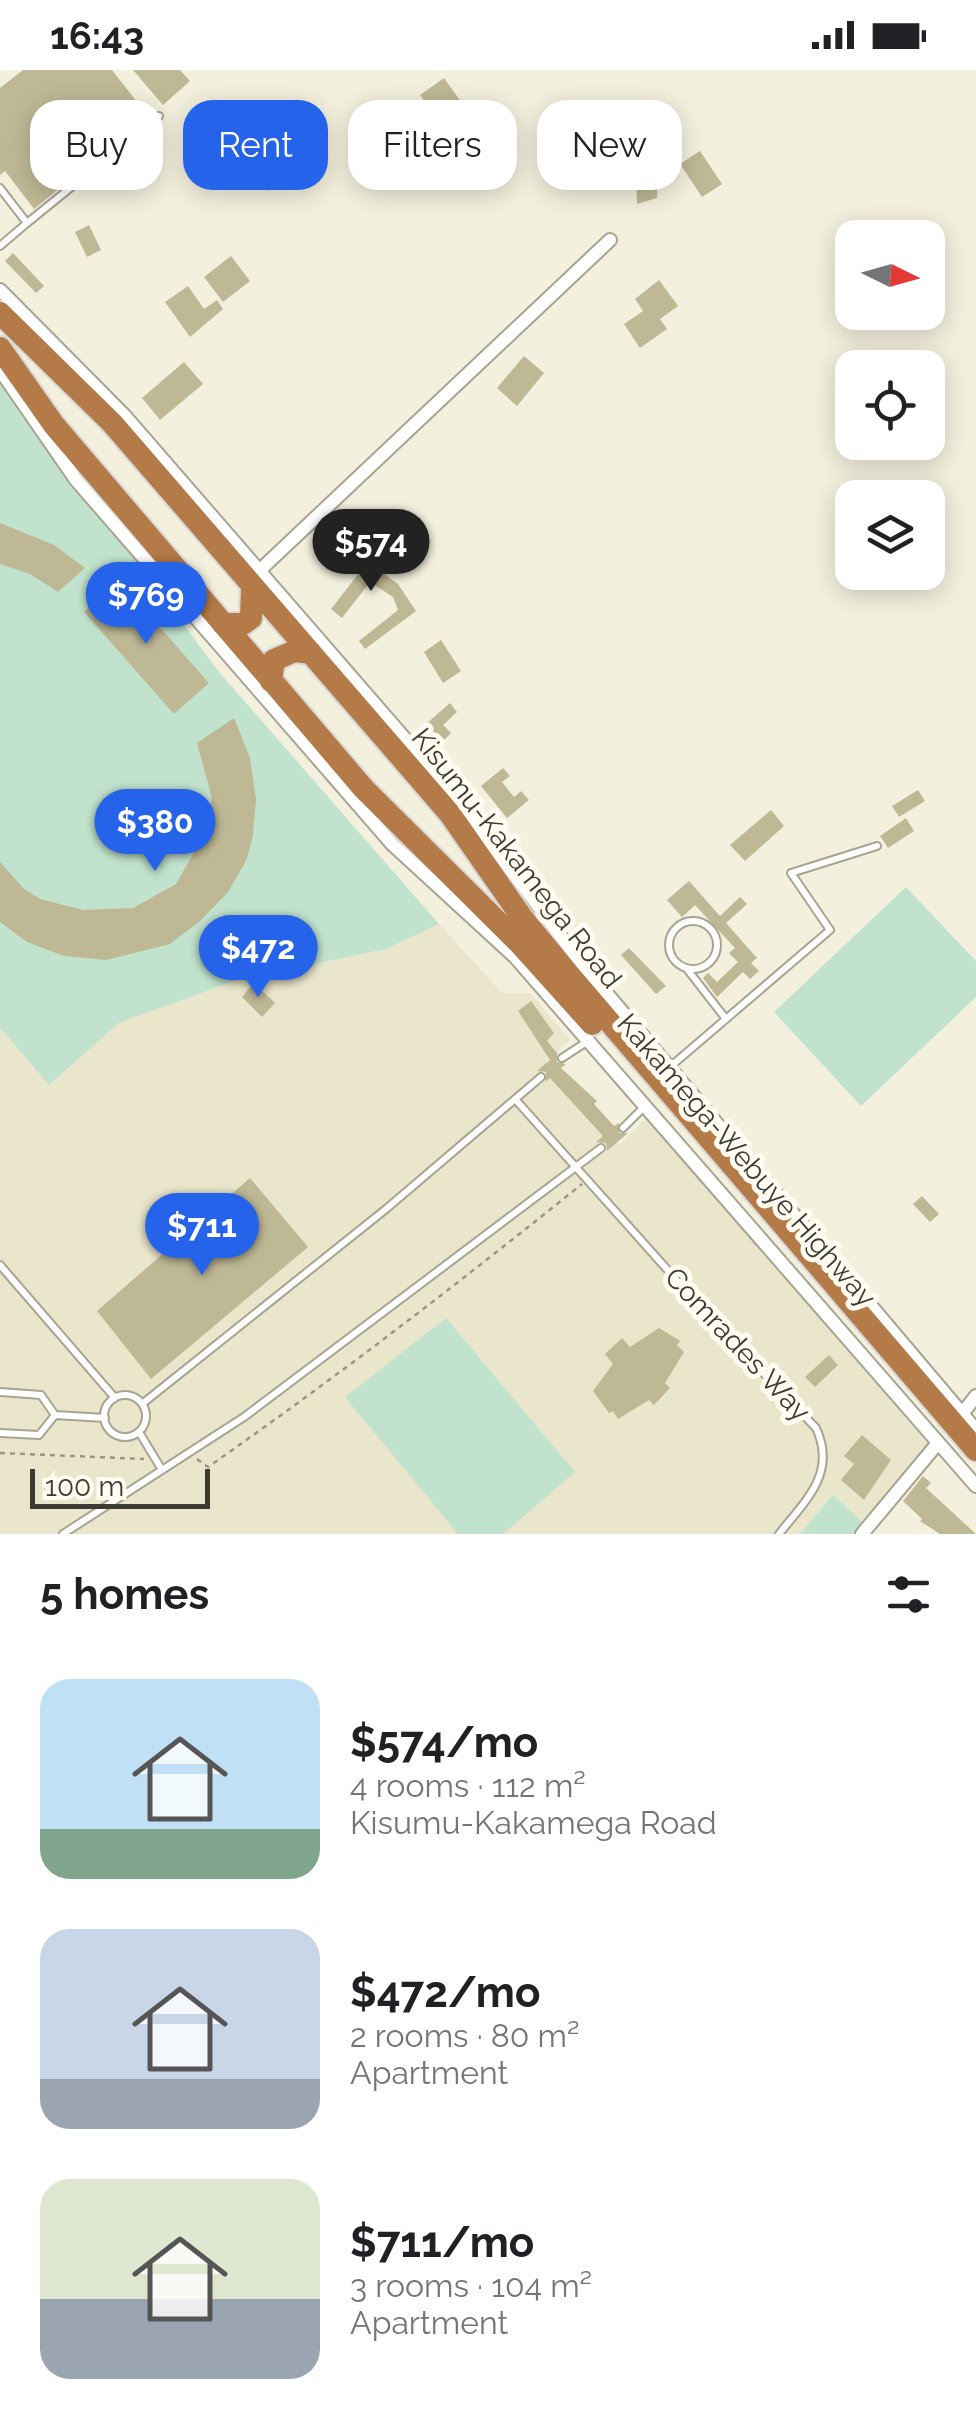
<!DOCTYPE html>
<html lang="en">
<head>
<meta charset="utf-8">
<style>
	:root { --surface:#fff; --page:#f6f6f6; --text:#202124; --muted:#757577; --accent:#2563eb }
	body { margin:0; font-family:Raleway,sans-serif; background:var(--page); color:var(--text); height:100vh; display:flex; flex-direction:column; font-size:38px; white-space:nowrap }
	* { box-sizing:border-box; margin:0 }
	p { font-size:32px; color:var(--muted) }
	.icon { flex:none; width:55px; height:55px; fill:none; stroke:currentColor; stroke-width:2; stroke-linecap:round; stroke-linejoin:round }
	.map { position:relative; height:1464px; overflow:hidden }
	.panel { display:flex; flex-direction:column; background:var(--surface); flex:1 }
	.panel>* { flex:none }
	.banner { position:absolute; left:30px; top:30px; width:918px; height:90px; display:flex; gap:20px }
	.needle { width:65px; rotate:95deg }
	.buttons { position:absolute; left:835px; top:150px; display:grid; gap:20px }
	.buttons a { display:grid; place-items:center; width:110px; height:110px; border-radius:20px; background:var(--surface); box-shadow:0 5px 25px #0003; font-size:50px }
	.scale { position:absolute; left:30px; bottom:25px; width:180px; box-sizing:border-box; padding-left:10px; border:5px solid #3c3b33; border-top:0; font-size:28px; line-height:35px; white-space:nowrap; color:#3c3b33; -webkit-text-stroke:8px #fffdf1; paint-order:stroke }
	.price { position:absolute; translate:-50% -85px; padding:0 22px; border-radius:35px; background:var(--accent); color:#fff; font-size:32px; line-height:65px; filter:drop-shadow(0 2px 5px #0008) }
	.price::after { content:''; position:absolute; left:50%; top:60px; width:30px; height:22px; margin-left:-15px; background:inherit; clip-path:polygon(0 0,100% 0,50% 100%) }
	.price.active { background:#222; color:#fff }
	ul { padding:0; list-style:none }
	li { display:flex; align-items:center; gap:30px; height:250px; padding:0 40px }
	li span { display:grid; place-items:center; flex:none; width:280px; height:200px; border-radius:30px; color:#555 }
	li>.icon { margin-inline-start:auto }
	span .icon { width:120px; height:120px; fill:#fffc; stroke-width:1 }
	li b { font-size:42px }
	h2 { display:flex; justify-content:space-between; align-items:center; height:120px; padding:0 40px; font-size:42px }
	.chip { padding:0 35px; border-radius:30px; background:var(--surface); box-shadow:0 5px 25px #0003; font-size:35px; line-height:90px }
	.chip.active { background:var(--accent); color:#fff }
	.status { display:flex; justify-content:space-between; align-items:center; height:70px; padding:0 50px; background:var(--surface); direction:ltr }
	.status svg { height:28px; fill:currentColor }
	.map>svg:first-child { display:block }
	.built { fill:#e9e6cc }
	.green { fill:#c1e3cd }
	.building { fill:#beb895 }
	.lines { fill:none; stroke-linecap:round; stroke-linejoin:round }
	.lane-casing { stroke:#a7a492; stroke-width:10 }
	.street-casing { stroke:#a7a492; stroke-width:16 }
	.highway-casing { stroke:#d8d8d6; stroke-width:26 }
	.path { stroke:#989688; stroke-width:2.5; stroke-dasharray:5 5; stroke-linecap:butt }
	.lane { stroke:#fff; stroke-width:6 }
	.street { stroke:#fff; stroke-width:12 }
	.highway { stroke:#b47a47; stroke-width:22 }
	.labels { text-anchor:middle; stroke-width:10; stroke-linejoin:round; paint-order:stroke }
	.street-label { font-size:28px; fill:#3c3b33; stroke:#fffdf1 }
</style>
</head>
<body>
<div class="status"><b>16:43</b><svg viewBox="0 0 49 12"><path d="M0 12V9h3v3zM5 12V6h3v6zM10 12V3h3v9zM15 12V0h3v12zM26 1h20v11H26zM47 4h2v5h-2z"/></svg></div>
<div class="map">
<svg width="976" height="1464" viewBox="0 0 976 1464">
	<rect width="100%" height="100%" fill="#f3f0dd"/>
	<path class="built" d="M439,854L502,923H530L570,970L545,993L619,1075L650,1044L771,1187L941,1365L862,1452L833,1425L800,1464H0V958L49,1015L119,953L237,910L386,879Z"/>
	<path class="green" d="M0,308L219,602L439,854L386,879L237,910L119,953L49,1015L0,958Z
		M906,817L976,891V927L861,1036L774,942Z
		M446,1248L575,1402L503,1464H458L345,1327Z
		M833,1425L862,1452L853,1464H800Z"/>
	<path class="building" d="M23,0H112L148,46L34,139L5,101L0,105V18Z
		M133,0H180L190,11L163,35Z
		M444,8L464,36L469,33L479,47L466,56L462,50L446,62L420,25Z
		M277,62L289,76L272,91L285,106L268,121L243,91Z
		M700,81L722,114L702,127L680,94Z
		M658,91L657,128L637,134L636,93Z
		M89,155L101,180L87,187L75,162Z
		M13,183L44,216L36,223L5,191Z
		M231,186L250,211L223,232L204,207Z
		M659,210L678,236L660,249L667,259L640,278L624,254L643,241L635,229Z
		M188,216L204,239L217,230L223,239L190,267L165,232Z
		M524,286L544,303L517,336L497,318Z
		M184,292L203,314L160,350L142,328Z
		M0,453L54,475L85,498L58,522L30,504L0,494Z
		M340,473L398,514L416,541L365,579L359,571L398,540L393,527L370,512L342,548L331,539L359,503L332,484Z
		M119,511L209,613L174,644L84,542Z
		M441,570L461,601L443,613L424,582Z
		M450,633L457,642L443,655L451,663L442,672L426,654Z
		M234,648L250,688L256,729L253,765L247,789L228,822L200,851L170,874L106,890L64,886L27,872L0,852V792L24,819L40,829L83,840L133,838L176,814L201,770L212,728L197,673Z
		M503,698L510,706L502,712L514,727L521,721L529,730L507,748L481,716Z
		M918,720L925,731L899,747L892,736Z
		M771,740L784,756L745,791L730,775Z
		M906,748L914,761L888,778L880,766Z
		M689,811L720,846L740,827L747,834L726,853L757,888L751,893L759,901L750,909L743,902L717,927L703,908L708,903L717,912L738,892L729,883L735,878L695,835L682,847L667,830Z
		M629,878L666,916L656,924L621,885Z
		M254,913L275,933L262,947L242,927Z
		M531,931L554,963L547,971L557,983V992L566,994L561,998L597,1031L594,1034L614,1056L619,1053V1063H628L607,1081L606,1073L596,1072L603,1066L550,1008L546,1012V1002L537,1001L550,990L518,941Z
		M250,1108L308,1177L151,1309L97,1241Z
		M922,1126L939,1144L930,1152L913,1134Z
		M659,1258L680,1271L677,1275L684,1282L665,1313L670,1318L654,1335L649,1330L618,1349L613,1341L609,1343L593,1321L613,1294L605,1284L622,1268L630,1277Z
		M829,1285L838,1295L815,1317L805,1307Z
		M862,1365L891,1390L864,1430L841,1410L854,1394L844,1386Z
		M923,1406L931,1413L926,1418L976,1464H940L920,1451L922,1449L903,1431Z"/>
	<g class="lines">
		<g class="lane-casing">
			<path id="lane" d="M0,118L27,153L0,176
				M27,153L159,46
				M669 875a24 24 0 1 1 48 0a24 24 0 1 1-48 0Z
				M687,899L726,949
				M562,988L588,971
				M671,996L830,860L791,803L877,776
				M515,1029L706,1243L816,1358C837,1403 806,1430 779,1464
				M623,1058L644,1037
				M0,1195L115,1328
				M0,1322L41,1325L55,1345
				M104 1346a21 21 0 1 1 42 0a21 21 0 1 1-42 0Z
				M142,1334L386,1139L541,1007
				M55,1345L105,1348
				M139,1362L162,1400
				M0,1363L39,1365L55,1345
				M63,1464L244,1347L601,1078"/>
		</g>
		<g class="street-casing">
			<path id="street" d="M0,220L125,346L459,731L581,893L976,1360
				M0,300L76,410L392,774L515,887L976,1416
				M259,501L610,170
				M962,1344L976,1326
				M862,1464L938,1373"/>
		</g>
		<g class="highway-casing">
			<path id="highway" d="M0,243L112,353L450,744L523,849L571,907L976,1380
				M0,278L54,355L364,719L520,874L592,954
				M223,554H243L251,548L252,519
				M271,611L274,590L295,581L311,583"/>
		</g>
		<path class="path" d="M0,1383L144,1389
			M197,1389L208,1397C337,1307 460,1212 582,1114"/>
		<use href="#lane" class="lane"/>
		<use href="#street" class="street"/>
		<use href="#highway" class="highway"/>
	</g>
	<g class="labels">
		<g class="street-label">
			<text transform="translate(517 788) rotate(52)" y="10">Kisumu-Kakamega Road</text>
			<text transform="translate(747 1090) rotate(49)" y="10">Kakamega-Webuye Highway</text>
			<text transform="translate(738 1274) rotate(47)" y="10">Comrades Way</text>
		</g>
	</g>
</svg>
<div class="buttons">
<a><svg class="needle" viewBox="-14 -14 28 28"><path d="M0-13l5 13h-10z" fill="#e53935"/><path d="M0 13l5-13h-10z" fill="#757577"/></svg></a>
<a><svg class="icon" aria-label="locate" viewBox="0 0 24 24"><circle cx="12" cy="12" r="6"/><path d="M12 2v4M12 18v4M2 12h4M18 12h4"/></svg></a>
<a><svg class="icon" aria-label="layers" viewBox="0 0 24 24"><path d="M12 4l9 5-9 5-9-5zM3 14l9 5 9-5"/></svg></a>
</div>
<div class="scale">100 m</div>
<b class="price active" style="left:371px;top:524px">$574</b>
<b class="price" style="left:146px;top:577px">$769</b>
<b class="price" style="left:155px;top:804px">$380</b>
<b class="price" style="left:258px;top:930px">$472</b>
<b class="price" style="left:202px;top:1208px">$711</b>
<div class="banner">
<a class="chip">Buy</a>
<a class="chip active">Rent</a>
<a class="chip">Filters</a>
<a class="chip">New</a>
</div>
</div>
<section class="panel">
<h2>5 homes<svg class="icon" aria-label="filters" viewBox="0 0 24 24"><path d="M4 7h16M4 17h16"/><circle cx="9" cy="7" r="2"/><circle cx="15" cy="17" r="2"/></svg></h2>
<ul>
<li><span style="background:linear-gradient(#bfe0f5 75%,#7fa58c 0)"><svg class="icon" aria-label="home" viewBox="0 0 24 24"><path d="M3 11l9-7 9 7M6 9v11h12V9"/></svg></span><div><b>$574/mo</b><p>4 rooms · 112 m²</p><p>Kisumu-Kakamega Road</p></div></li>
<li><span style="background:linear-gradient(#c9d6e8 75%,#9aa5b1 0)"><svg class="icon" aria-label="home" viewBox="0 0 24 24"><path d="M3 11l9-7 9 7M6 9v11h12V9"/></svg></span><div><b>$472/mo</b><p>2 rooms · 80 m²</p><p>Apartment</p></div></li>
<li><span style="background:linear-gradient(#dfe7d0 60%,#9aa5b1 0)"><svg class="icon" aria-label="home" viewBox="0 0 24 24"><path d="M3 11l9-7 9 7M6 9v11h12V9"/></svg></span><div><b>$711/mo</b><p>3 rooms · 104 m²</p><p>Apartment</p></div></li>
</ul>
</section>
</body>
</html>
